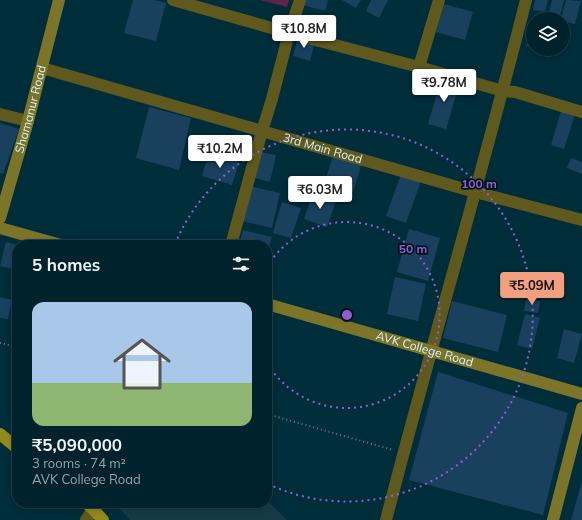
<!DOCTYPE html>
<html lang="en">
<head>
<meta charset="utf-8">
<style>
	:root { --surface:#00222c; --page:#0a2a34; --text:#f1f3f6; --muted:#95a4a9; --line:#223f48; --accent:#f2a07f }
	body { margin:0; font-family:Mulish,sans-serif; background:var(--page); color:var(--text); height:100vh; display:flex; flex-direction:column; font-size:15px; white-space:nowrap }
	* { box-sizing:border-box; margin:0 }
	p { font-size:13px; color:var(--muted) }
	.icon { flex:none; width:22px; height:22px; fill:none; stroke:currentColor; stroke-width:2; stroke-linecap:round; stroke-linejoin:round }
	.map { position:relative; flex:1; overflow:hidden }
	.sheet { position:absolute; left:12px; top:240px; width:260px; height:268px; display:flex; flex-direction:column; background:var(--surface); border-radius:16px; box-shadow:0 2px 6px #0003,0 0 0 1px var(--line) }
	.sheet>* { flex:none }
	.fabs { position:absolute; left:526px; top:12px; display:grid; gap:8px }
	.fabs a { display:grid; place-items:center; width:44px; height:44px; border-radius:50%; background:var(--surface); box-shadow:0 2px 6px #0003,0 0 0 1px var(--line); font-size:20px }
	.price { position:absolute; translate:-50% -34px; padding:0 9px; border-radius:4px; background:#fff; color:#222; font-size:13px; line-height:26px; filter:drop-shadow(0 1px 2px #0008) }
	.price::after { content:''; position:absolute; left:50%; top:24px; width:12px; height:9px; margin-left:-6px; background:inherit; clip-path:polygon(0 0,100% 0,50% 100%) }
	.price.on { background:var(--accent); color:#111 }
	ul { padding:0; list-style:none }
	li { display:grid; align-content:center; gap:8px; height:212px; padding:0 20px }
	li span { display:grid; place-items:center; height:124px; border-radius:12px; color:#555 }
	li>.icon { margin-inline-start:auto }
	span .icon { width:72px; height:72px; fill:#fffc; stroke-width:1 }
	li b { font-size:17px }
	h2 { display:flex; justify-content:space-between; align-items:center; height:48px; padding:0 20px; font-size:17px }
	.map>svg:first-child { display:block }
	.built { fill:#153a46 }
	.green { fill:#5f244b }
	.building { fill:#19415e }
	.lines { fill:none; stroke-linecap:round; stroke-linejoin:round }
	.path { stroke:#577d89; stroke-width:2; stroke-dasharray:1 3; stroke-linecap:butt }
	.street { stroke:#5f591d; stroke-width:12 }
	.secondary { stroke:#7c7428; stroke-width:12 }
	.primary { stroke:#94891f; stroke-width:12 }
	.ring { fill:none; stroke:#925ecf; stroke-width:2; stroke-dasharray:2 4 }
	.labels { text-anchor:middle; stroke-width:3.5; stroke-linejoin:round; paint-order:stroke }
	.street-label { font-size:12px; fill:#d6f3fe; stroke:#00131b }
	.centre { fill:#925ecf; stroke:#00131b; stroke-width:2 }
	.ring-label { font-size:12px; text-anchor:middle; font-weight:bold; fill:#925ecf; stroke:#00131b; stroke-width:3.5; stroke-linejoin:round; paint-order:stroke }
</style>
</head>
<body>
<div class="map">
<svg width="582" height="520" viewBox="0 0 582 520">
	<rect width="100%" height="100%" fill="#002d3a"/>
	<path class="built" d="M267,500L287,520H130L115,503H267Z"/>
	<path class="green" d="M260,0H289L287,7Z"/>
	<path class="building" d="M133,0H154L166,3L156,41L124,33Z
		M304,0H328L325,11L302,5Z
		M342,0H361L356,8Z
		M371,0H388L379,18L366,11Z
		M535,0H548L545,12L533,10Z
		M552,0H564L560,16L549,13Z
		M566,0L581,1L575,24L563,21V19H561Z
		M444,4L473,12L465,40L436,32Z
		M533,23V48L526,46Z
		M298,37L315,41L310,61L293,56Z
		M442,77L460,82L446,129L428,124Z
		M149,107L191,118L179,170L136,158Z
		M561,111L575,114L564,149L551,145Z
		M0,123L19,129L3,174L0,173Z
		M261,152L276,155L270,182L255,178Z
		M209,153L239,162L232,185L202,176Z
		M334,154L362,163L353,192L324,183Z
		M571,158L582,162V174L567,168Z
		M401,174L421,181L406,223L386,216Z
		M250,186L280,193L272,228L242,221Z
		M313,193L336,201L327,227L304,219Z
		M282,202L301,208L291,238L273,233Z
		M409,229L440,238L428,281L397,272Z
		M243,230L272,237L267,253V245H239Z
		M6,242L17,245V270L0,266Z
		M395,277L426,284L418,321L387,314Z
		M0,297L12,300L8,319L0,318Z
		M526,299L540,301L538,313L524,311Z
		M452,301L507,315L498,352L443,338Z
		M525,314L540,318L532,349L517,345Z
		M16,316H17V329L14,328Z
		M564,329L582,334L574,363L557,358Z
		M438,372L568,413L543,515L409,480Z
		M582,481V520H571Z"/>
	<g class="lines">
		<path class="path" d="M0,343L17,347
			M267,414L393,450"/>
		<g class="street">
			<path d="M173,0L289,33L419,67L503,91L515,92L582,112"/>
			<path d="M419,67L439,0"/>
			<path id="s1" d="M42,68L475,192L582,220"/>
			<path d="M0,114L28,121"/>
			<path d="M231,245L262,131L272,99L289,33L300,0"/>
			<path d="M86,520L93,509"/>
			<path d="M386,520C431,346 482,174 526,0"/>
		</g>
		<g class="secondary">
			<path id="s2" d="M0,218L28,121L59,0"/>
			<path d="M0,228L61,245"/>
			<path id="s3" d="M267,304L582,394"/>
			<path d="M553,520L582,408"/>
		</g>
		<path class="primary" d="M0,434L17,448
			M86,503L93,509L103,520"/>
	</g>
	<g class="ring">
		<path d="M267 267A93 93 0 1 1 267 363"/>
		<path d="M175 244A186 186 0 1 1 268 484"/>
	</g>
	<g class="labels">
		<g class="street-label">
			<text dy="4" stroke="none"><textPath href="#s2" startOffset="113">Shamanur Road</textPath></text>
			<text dy="4" stroke="none"><textPath href="#s1" startOffset="292">3rd Main Road</textPath></text>
			<text dy="4" stroke="none"><textPath href="#s3" startOffset="164">AVK College Road</textPath></text>
		</g>
	</g>
	<circle cx="347" cy="315" r="6" class="centre"/>
	<g class="ring-label">
		<text x="479" y="188">100 m</text>
		<text x="413" y="253">50 m</text>
	</g>
</svg>
<div class="fabs">
<a><svg class="icon" aria-label="layers" viewBox="0 0 24 24"><path d="M12 4l9 5-9 5-9-5zM3 14l9 5 9-5"/></svg></a>
</div>
<b class="price" style="left:304px;top:49px">₹10.8M</b>
<b class="price" style="left:444px;top:103px">₹9.78M</b>
<b class="price" style="left:220px;top:169px">₹10.2M</b>
<b class="price" style="left:320px;top:210px">₹6.03M</b>
<b class="price on" style="left:532px;top:306px">₹5.09M</b>
<section class="sheet">
<h2>5 homes<svg class="icon" aria-label="filters" viewBox="0 0 24 24"><path d="M4 7h16M4 17h16"/><circle cx="9" cy="7" r="2"/><circle cx="15" cy="17" r="2"/></svg></h2>
<ul>
<li><span style="background:linear-gradient(#a9c7e8 65%,#8fb573 0)"><svg class="icon" aria-label="home" viewBox="0 0 24 24"><path d="M3 11l9-7 9 7M6 9v11h12V9"/></svg></span><div><b>₹5,090,000</b><p>3 rooms · 74 m²</p><p>AVK College Road</p></div></li>
</ul>
</section>
</div>
</body>
</html>
